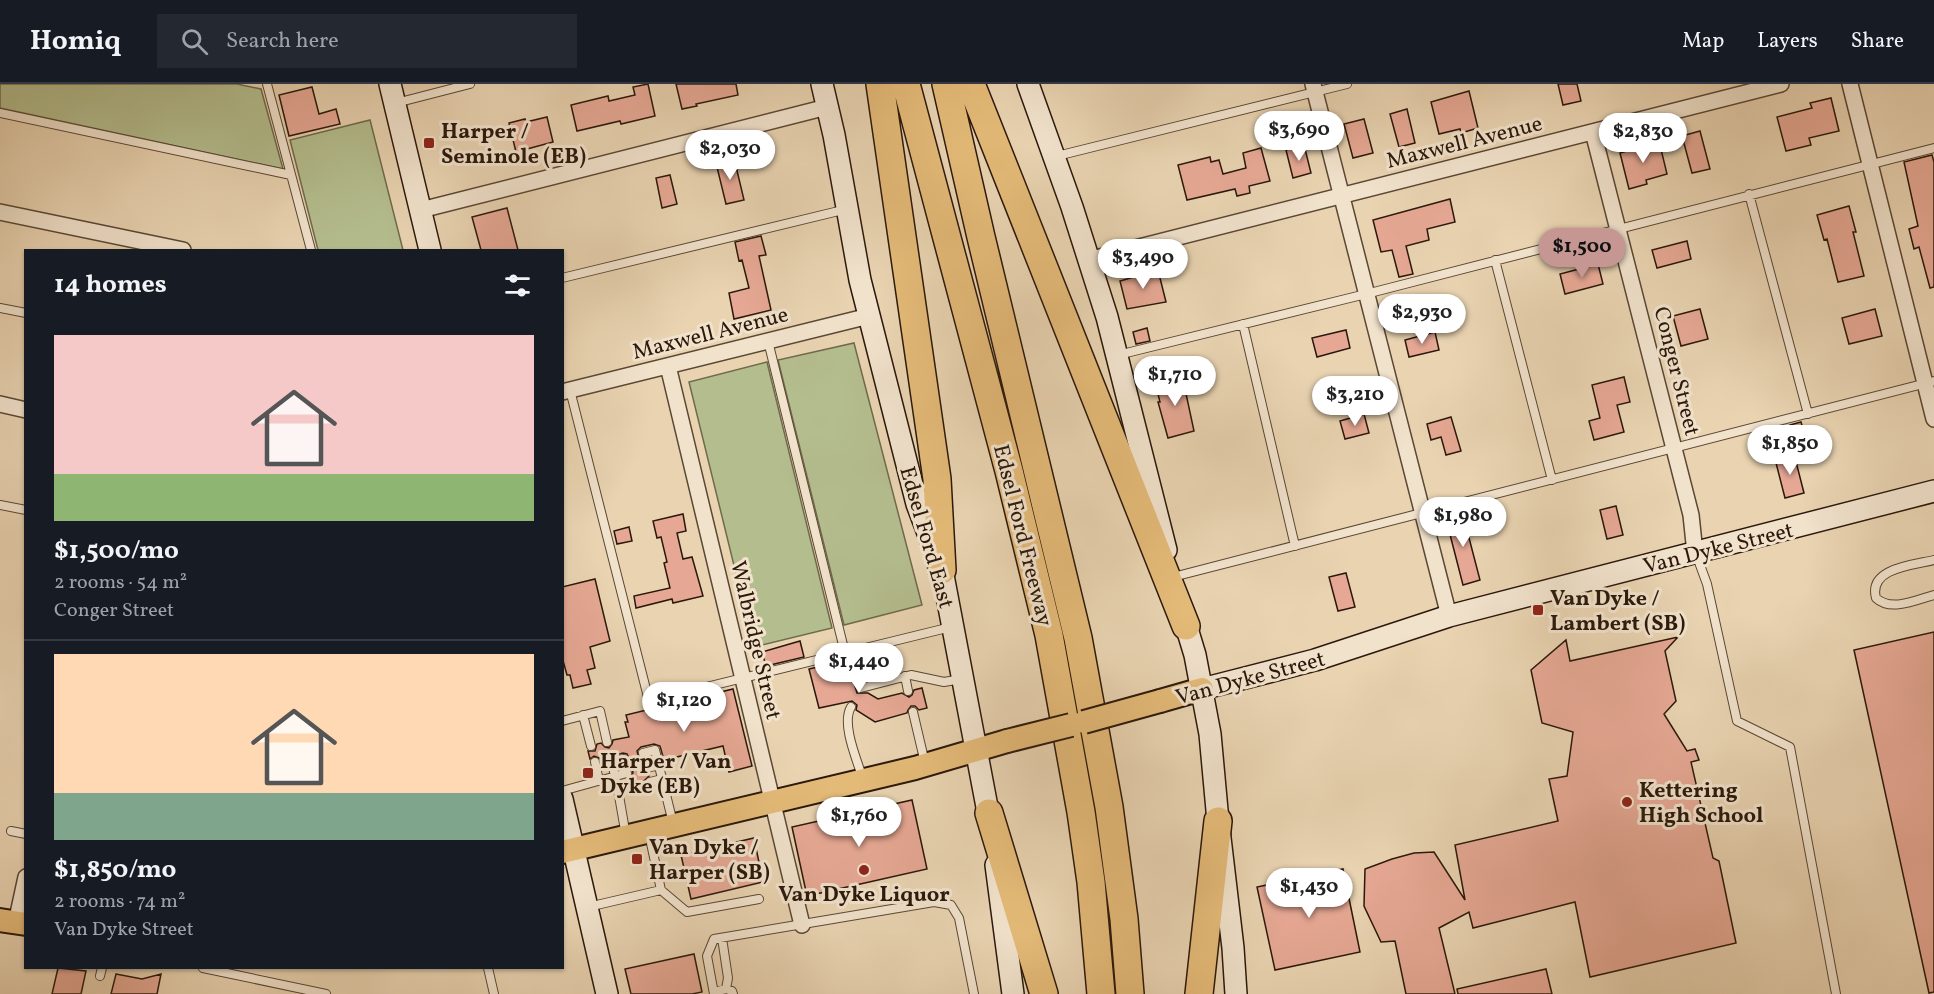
<!DOCTYPE html>
<html lang="en">
<head>
<meta charset="utf-8">
<style>
	:root { --surface:#171b24; --page:#242831; --text:#f1f3f6; --muted:#9ea1a6; --line:#363941; --accent:#c59692 }
	body { margin:0; font-family:Vollkorn,serif; background:var(--page); color:var(--text); height:100vh; display:flex; flex-direction:column; font-size:22px; white-space:nowrap }
	* { box-sizing:border-box; margin:0 }
	p { font-size:20px; color:var(--muted) }
	.icon { flex:none; width:33px; height:33px; fill:none; stroke:currentColor; stroke-width:2; stroke-linecap:round; stroke-linejoin:round }
	.map { position:relative; flex:1; overflow:hidden }
	.side { position:absolute; left:24px; top:165px; width:540px; height:720px; display:flex; flex-direction:column; background:var(--surface); border-radius:0px; box-shadow:0 2px 4px #0004 }
	.side>* { flex:none }
	.price { position:absolute; translate:-50% -51px; padding:0 14px; border-radius:21px; background:#fff; color:#222; font-size:20px; line-height:39px; filter:drop-shadow(0 2px 3px #0008) }
	.price::after { content:''; position:absolute; left:50%; top:36px; width:18px; height:14px; margin-left:-9px; background:inherit; clip-path:polygon(0 0,100% 0,50% 100%) }
	.price.current { background:var(--accent); color:#111 }
	ul { padding:0; list-style:none }
	li { display:grid; align-content:center; gap:12px; height:318px; padding:0 30px }
	li+li { border-top:2px solid var(--line) }
	li span { display:grid; place-items:center; height:186px; border-radius:0px; color:#555 }
	li>.icon { margin-inline-start:auto }
	span .icon { width:108px; height:108px; fill:#fffc; stroke-width:1 }
	li b { font-size:26px }
	h2 { display:flex; justify-content:space-between; align-items:center; height:72px; padding:0 30px; font-size:26px }
	header { display:flex; align-items:center; gap:36px; box-sizing:border-box; height:84px; padding:0 30px; background:var(--surface); border-bottom:2px solid var(--line) }
	header strong { font-size:28px }
	nav { display:flex; gap:33px; margin-inline-start:auto; font-size:21px }
	.search { width:420px; height:54px; background:var(--page); display:flex; align-items:center; gap:15px; box-sizing:border-box; padding:0 21px; border-radius:0px; color:var(--muted); font-size:22px }
	.map>svg:first-child { display:block }
	.green { fill:#b4bd8e; stroke:#706a4c; stroke-width:1.5 }
	.building { fill:#e6a894; stroke:#2b180b; stroke-width:1.5 }
	.lines { fill:none; stroke-linecap:round; stroke-linejoin:round }
	.lane-casing { stroke:#5a4734; stroke-width:10 }
	.street-casing { stroke:#5a4734; stroke-width:18 }
	.secondary-casing { stroke:#2b180b; stroke-width:24 }
	.primary-casing { stroke:#2b180b; stroke-width:26 }
	.highway-casing { stroke:#2b180b; stroke-width:30 }
	.lane { stroke:#f1e2cc; stroke-width:8 }
	.street { stroke:#f1e2cc; stroke-width:15 }
	.secondary { stroke:#f1e2cc; stroke-width:21 }
	.primary { stroke:#e4ba78; stroke-width:22 }
	.highway { stroke:#e4ba78; stroke-width:27 }
	.primary-bridge-casing { stroke:#2b180b; stroke-width:26; stroke-linecap:butt }
	.primary-bridge { stroke:#e4ba78; stroke-width:22 }
	.poi-dot { fill:#8f2418; stroke:#f1e2cc; stroke-width:2 }
	.labels { text-anchor:middle; stroke-width:6; stroke-linejoin:round; paint-order:stroke }
	.poi-label { font-size:22px; font-weight:bold; fill:#2b180b; stroke:#f1e2cc; text-anchor:start }
	.street-label { font-size:22px; fill:#2b180b; stroke:#f1e2cc }
</style>
</head>
<body>
<header>
<strong>Homiq</strong>
<div class="search"><svg class="icon" aria-label="search" viewBox="0 0 24 24"><circle cx="10" cy="10" r="6"/><path d="M15 15l6 6"/></svg>Search here</div>
<nav><a>Map</a><a>Layers</a><a>Share</a></nav>
</header>
<div class="map">
<svg width="1934" height="910" viewBox="0 0 1934 910">
	<rect width="100%" height="100%" fill="#e9d3b1"/>
	<filter id="stains"><feTurbulence type="fractalNoise" baseFrequency=".00333" numOctaves="4"/><feColorMatrix values="0 0 0 0 .2 0 0 0 0 .09 0 0 0 0 .02 0 0 0 .5 -.17"/></filter>
	<radialGradient id="worn" r=".72"><stop offset=".6" stop-color="#630" stop-opacity="0"/><stop offset="1" stop-color="#630" stop-opacity=".3"/></radialGradient>
	<path class="green" d="M0,0H237L261,5L283,85L0,24Z
		M370,36L403,166H318L290,56Z
		M854,259L922,521L844,541L778,276Z
		M767,278L832,544L754,563L689,298Z"/>
	<path class="building" d="M648,0L655,32L621,40L620,37L577,47L571,21L608,12L609,17L635,11L633,3Z
		M676,0H736L738,11L696,20L697,22L682,25Z
		M1558,0H1577L1581,17L1563,21Z
		M312,3L319,30L336,25L340,40L289,52L279,11Z
		M1469,7L1478,44L1461,49L1460,45L1439,50L1431,18Z
		M1831,14L1839,47L1809,54L1811,61L1786,67L1777,33L1812,24L1810,19Z
		M1407,25L1415,59L1399,63L1390,30Z
		M547,33L553,58L516,68L509,39L525,35L526,38Z
		M1364,35L1373,69L1353,74L1344,40Z
		M1700,47L1710,85L1692,89L1682,52Z
		M1659,57L1667,90L1646,96L1647,100L1629,105L1620,69Z
		M1304,61L1311,89L1293,94L1286,66Z
		M1261,64L1270,97L1249,102L1250,109L1237,112L1235,105L1187,116L1178,81L1210,73L1211,78L1219,76L1223,90L1246,84L1243,69Z
		M1932,71L1934,78V203L1930,204L1919,163L1914,165L1909,145L1918,142L1904,78Z
		M734,74L744,116L726,120L716,79Z
		M670,91L677,120L662,124L656,94Z
		M1450,115L1455,138L1427,145L1429,156L1406,162L1413,190L1399,193L1392,166L1381,168L1373,136Z
		M1849,122L1856,148H1853L1864,192L1838,198L1827,155L1824,156L1817,131Z
		M507,124L518,166H481L472,133Z
		M761,152L766,171L759,172L771,226L734,235L729,209L749,204L742,176L739,177L735,158Z
		M1687,157L1691,175L1657,184L1652,166Z
		M1598,180L1603,200L1565,210L1560,190Z
		M1158,186L1166,218L1127,225L1120,197Z
		M1700,225L1708,255L1681,262L1673,232Z
		M1875,225L1882,252L1849,260L1842,234Z
		M1456,229L1460,242L1442,246L1439,233Z
		M1147,244L1150,257L1136,260L1133,248Z
		M1346,246L1350,264L1317,273L1312,254Z
		M1435,248L1439,266L1409,273L1405,256Z
		M1182,291L1194,347L1168,354L1158,318H1160L1155,298Z
		M1624,293L1630,318L1617,321L1624,348L1594,356L1589,337L1600,334L1592,301Z
		M1364,330L1369,349L1345,355L1340,337Z
		M1451,333L1461,367L1446,371L1441,353L1431,356L1427,340Z
		M1801,338L1805,352L1793,355L1790,341Z
		M1794,370L1804,409L1785,414L1775,375Z
		M1616,422L1623,451L1607,455L1600,426Z
		M1462,427L1480,496L1463,501L1445,431Z
		M683,430L686,447L677,449L683,475L692,473L703,512L673,519L672,515L636,524L634,512L670,504L664,479L667,478L661,453L657,454L653,437Z
		M629,443L632,457L617,460L614,447Z
		M1346,489L1355,523L1338,527L1329,493Z
		M595,495L610,557L590,563L595,584L587,586L591,600L573,604L570,591H567L562,573V503Z
		M1934,548V908L1929,909L1854,566Z
		M1678,553L1665,567L1676,617L1664,630L1687,667L1695,665L1699,676L1691,678L1713,774L1719,777L1736,859L1590,893L1575,818L1473,844L1469,828L1439,844L1455,910H1406L1395,857L1381,858L1364,822L1365,785L1392,775L1414,769L1434,768L1465,816L1455,761L1558,737L1549,695L1567,692L1573,648L1542,639L1531,586L1566,556L1570,577Z
		M800,557L804,573L766,582L762,568Z
		M847,576L857,609H868L878,615L902,609L909,613L912,611L914,606L922,604L927,624L919,626L915,622H911L908,626L907,629L875,638L856,626L857,621L852,617L819,624L809,585Z
		M733,605L752,682L729,688L723,662L664,676L660,662L654,660L641,663L637,667L639,674L644,675L651,673V677L643,679L641,683L643,689L648,690L649,692L644,697L646,702L637,705L635,699L629,697V695L632,693L633,688L631,684L626,683L625,681L630,676L627,670L623,669L616,671L610,669L606,671L605,675L601,676L599,674L594,672L590,675L588,667H595L597,660L601,659L605,663L609,664L612,660L613,656L629,653L625,638H628L626,631Z
		M912,716L927,785L807,812L792,743Z
		M754,754L763,798L691,815L681,771Z
		M1343,785L1360,868L1275,886L1257,803Z
		M694,870L702,908L692,910H631L625,885Z
		M58,884L86,887L81,910H52Z
		M1546,885L1552,910H1458L1457,905Z
		M116,890L142,895L161,890L157,910H111Z"/>
	<g class="lines">
		<g class="lane-casing">
			<path id="lane" d="M267,0L311,166
				M396,19L470,0
				M0,29L291,91
				M1057,72L1347,0
				M1749,110L1808,330
				M1495,176L1552,396
				M562,194L847,125
				M0,224L26,229
				M1243,240L1295,462
				M768,257L845,569
				M1118,271L1366,210L1934,64
				M570,306L649,617L951,543
				M0,421L26,426
				M1696,470L1707,500L1737,637L1790,663L1836,910
				M1934,476C1913,481 1868,484 1876,514C1891,528 1916,516 1934,511
				M1173,493L1934,297
				M905,592L908,607
				M861,604L911,591L944,598L961,595
				M851,623C841,640 857,676 863,695
				M913,628L925,679
				M583,631L591,662
				M562,637L600,627L607,658
				M643,669L655,666L673,739
				M611,675L612,679L624,675
				M595,678L599,697
				M612,679L618,706L631,703
				M647,684L659,681
				M650,698L662,695
				M618,706L626,752
				M562,707L627,689
				M11,747L26,750
				M661,806L687,828L759,815
				M588,823L661,806L649,750
				M722,854L728,894L726,905
				M203,884L326,910
				M488,884L494,910
				M100,892L102,884
				M714,908L726,905L732,907L733,910
				M714,910L707,872L714,855L934,818L951,821L959,834L974,910"/>
		</g>
		<g class="street-casing">
			<path id="street" d="M1313,0L1449,532
				M1850,0L1934,335
				M1593,48L1691,431L1695,469
				M421,126L827,23
				M0,128L183,166
				M1088,176L1781,0
				M668,282L802,841
				M562,308L869,232
				M0,320L26,326
				M16,839L26,793"/>
		</g>
		<g class="secondary-casing">
			<path id="secondary" d="M390,0L430,166
				M822,0L834,51L860,196L917,420L942,486L991,744
				M1028,0L1072,123L1107,233L1166,466
				M1182,528L1195,571L1210,650L1218,737L1233,864L1236,910
				M1202,605L1315,576L1449,532L1934,407
				M562,715L607,910
				M996,781L1013,910"/>
		</g>
		<g class="primary-casing">
			<path id="primary" d="M1160,617L1202,605
				M562,768L915,684L1007,657
				M0,836L26,840"/>
		</g>
		<g class="highway-casing">
			<path id="highway" d="M880,0L937,395L942,486
				M906,0L1009,387L1049,551L1081,728L1091,798L1101,910
				M946,0L981,153L1078,554L1109,723L1124,835L1130,910
				M971,0L1186,542
				M989,729L1044,910
				M1199,910L1218,737"/>
		</g>
		<use href="#lane" class="lane"/>
		<use href="#street" class="street"/>
		<use href="#secondary" class="secondary"/>
		<use href="#primary" class="primary"/>
		<use href="#highway" class="highway"/>
		<g class="primary-bridge-casing">
			<path id="primary-bridge" d="M1084,638L1160,617
				M1007,657L1071,641"/>
		</g>
		<use href="#primary-bridge" class="primary-bridge"/>
	</g>
	<g class="poi-dot">
		<rect x="423" y="53" width="12" height="12" rx="3"/>
		<rect x="1532" y="520" width="12" height="12" rx="3"/>
		<rect x="582" y="683" width="12" height="12" rx="3"/>
		<circle cx="1627" cy="718" r="6"/>
		<rect x="631" y="769" width="12" height="12" rx="3"/>
		<circle cx="864" cy="786" r="6"/>
	</g>
	<g class="labels">
		<g class="poi-label">
			<text x="441" y="54">Harper /<tspan x="441" dy="25">Seminole (EB)</tspan></text>
			<text x="1550" y="521">Van Dyke /<tspan x="1550" dy="25">Lambert (SB)</tspan></text>
			<text x="600" y="684">Harper / Van<tspan x="600" dy="25">Dyke (EB)</tspan></text>
			<text x="1639" y="713">Kettering<tspan x="1639" dy="25">High School</tspan></text>
			<text x="649" y="770">Van Dyke /<tspan x="649" dy="25">Harper (SB)</tspan></text>
			<text x="864" y="817" text-anchor="middle">Van Dyke Liquor</text>
		</g>
		<g class="street-label">
			<text transform="translate(1464 57) rotate(-14)" y="8">Maxwell Avenue</text>
			<text transform="translate(710 248) rotate(-14)" y="8">Maxwell Avenue</text>
			<text transform="translate(1678 287) rotate(76)" y="8">Conger Street</text>
			<text transform="translate(1024 451) rotate(76)" y="8">Edsel Ford Freeway</text>
			<text transform="translate(928 453) rotate(74)" y="8">Edsel Ford East</text>
			<text transform="translate(1718 463) rotate(-14)" y="8">Van Dyke Street</text>
			<text transform="translate(757 556) rotate(77)" y="8">Walbridge Street</text>
			<text transform="translate(1250 593) rotate(-15)" y="8">Van Dyke Street</text>
		</g>
	</g>
	<rect width="100%" height="100%" filter="url(#stains)"/>
	<rect width="100%" height="100%" fill="url(#worn)"/>
</svg>
<b class="price" style="left:1299px;top:78px">$3,690</b>
<b class="price" style="left:1643px;top:80px">$2,830</b>
<b class="price" style="left:730px;top:97px">$2,030</b>
<b class="price current" style="left:1582px;top:195px">$1,500</b>
<b class="price" style="left:1143px;top:206px">$3,490</b>
<b class="price" style="left:1422px;top:261px">$2,930</b>
<b class="price" style="left:1175px;top:323px">$1,710</b>
<b class="price" style="left:1355px;top:343px">$3,210</b>
<b class="price" style="left:1790px;top:392px">$1,850</b>
<b class="price" style="left:1463px;top:464px">$1,980</b>
<b class="price" style="left:859px;top:610px">$1,440</b>
<b class="price" style="left:684px;top:649px">$1,120</b>
<b class="price" style="left:859px;top:764px">$1,760</b>
<b class="price" style="left:1309px;top:835px">$1,430</b>
<section class="side">
<h2>14 homes<svg class="icon" aria-label="filters" viewBox="0 0 24 24"><path d="M4 7h16M4 17h16"/><circle cx="9" cy="7" r="2"/><circle cx="15" cy="17" r="2"/></svg></h2>
<ul>
<li><span style="background:linear-gradient(#f6c9c9 75%,#8fb573 0)"><svg class="icon" aria-label="home" viewBox="0 0 24 24"><path d="M3 11l9-7 9 7M6 9v11h12V9"/></svg></span><div><b>$1,500/mo</b><p>2 rooms · 54 m²</p><p>Conger Street</p></div></li>
<li><span style="background:linear-gradient(#ffd9b3 75%,#7fa58c 0)"><svg class="icon" aria-label="home" viewBox="0 0 24 24"><path d="M3 11l9-7 9 7M6 9v11h12V9"/></svg></span><div><b>$1,850/mo</b><p>2 rooms · 74 m²</p><p>Van Dyke Street</p></div></li>
</ul>
</section>
</div>
</body>
</html>
